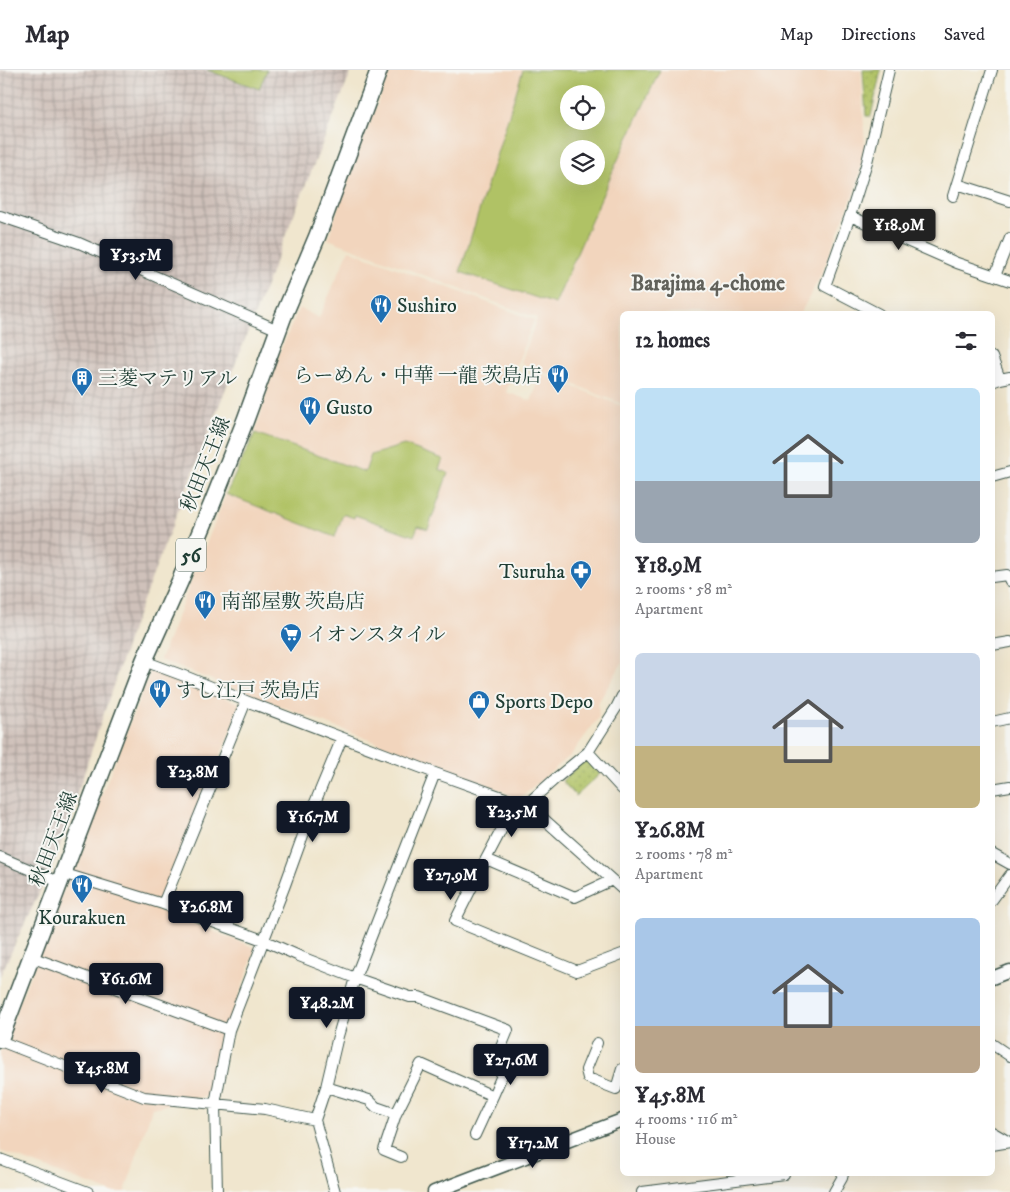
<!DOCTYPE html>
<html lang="en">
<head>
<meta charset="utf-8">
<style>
	:root { --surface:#fff; --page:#f7f7f7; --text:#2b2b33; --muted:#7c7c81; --line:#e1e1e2; --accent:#111827 }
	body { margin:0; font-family:"IM FELL DW Pica","Noto Serif JP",serif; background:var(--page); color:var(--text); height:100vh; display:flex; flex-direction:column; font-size:19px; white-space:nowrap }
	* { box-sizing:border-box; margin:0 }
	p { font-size:16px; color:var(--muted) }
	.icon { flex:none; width:28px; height:28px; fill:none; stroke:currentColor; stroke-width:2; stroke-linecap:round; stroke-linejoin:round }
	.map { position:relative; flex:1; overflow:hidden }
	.sheet { position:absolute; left:620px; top:241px; width:375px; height:865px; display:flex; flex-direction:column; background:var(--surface); border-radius:8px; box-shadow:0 5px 20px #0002 }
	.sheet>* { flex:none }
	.controls { position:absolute; left:560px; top:15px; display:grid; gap:10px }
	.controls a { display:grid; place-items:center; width:45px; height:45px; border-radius:50%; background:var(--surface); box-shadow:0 5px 20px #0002; font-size:25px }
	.price { position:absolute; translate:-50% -42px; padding:0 11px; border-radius:5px; background:var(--accent); color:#fff; font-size:16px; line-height:32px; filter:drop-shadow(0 1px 2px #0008) }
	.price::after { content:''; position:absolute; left:50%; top:30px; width:15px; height:11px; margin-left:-8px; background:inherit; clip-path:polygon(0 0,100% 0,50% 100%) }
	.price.current { background:#222; color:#fff }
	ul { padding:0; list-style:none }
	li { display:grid; align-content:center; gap:10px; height:265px; padding:0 15px }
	li span { display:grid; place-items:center; height:155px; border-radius:8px; color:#555 }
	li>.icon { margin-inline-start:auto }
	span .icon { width:90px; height:90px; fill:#fffc; stroke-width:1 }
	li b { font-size:21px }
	h2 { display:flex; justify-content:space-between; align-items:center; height:60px; padding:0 15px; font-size:21px }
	header { display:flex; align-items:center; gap:30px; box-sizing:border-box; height:70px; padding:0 25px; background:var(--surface); border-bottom:1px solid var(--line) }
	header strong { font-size:24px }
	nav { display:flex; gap:28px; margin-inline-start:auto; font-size:18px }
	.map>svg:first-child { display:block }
	.built { fill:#f2d5bd; fill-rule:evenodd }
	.industrial { fill:url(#industrial-grid) }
	.green { fill:#b0c265; stroke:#68804c; fill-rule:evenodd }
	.park { fill:url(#park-dots); stroke:#68804c }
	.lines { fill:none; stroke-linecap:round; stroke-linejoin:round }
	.minor-casing { stroke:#3e564b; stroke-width:12 }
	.tertiary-casing { stroke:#3e564b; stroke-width:15 }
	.primary-casing { stroke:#3e564b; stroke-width:19 }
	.minor { stroke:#fff; stroke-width:10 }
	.tertiary { stroke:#fff; stroke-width:12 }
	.primary { stroke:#fff; stroke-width:16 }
	.labels { text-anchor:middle; stroke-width:4; stroke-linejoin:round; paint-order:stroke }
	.shield { fill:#f6f6f2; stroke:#60746d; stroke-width:1 }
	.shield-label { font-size:19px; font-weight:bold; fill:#1f3d34 }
	.poi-label { font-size:20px; fill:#1f3d34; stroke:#f6f6f2; text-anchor:start }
	.street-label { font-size:20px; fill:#1f3d34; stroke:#f6f6f2 }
	.neighbourhood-label { font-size:21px; font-weight:bold; fill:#61615a; stroke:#f6f6f2 }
</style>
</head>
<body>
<header>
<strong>Map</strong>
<nav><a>Map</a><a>Directions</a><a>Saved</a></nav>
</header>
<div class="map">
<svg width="1010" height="1122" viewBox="0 0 1010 1122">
	<defs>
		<pattern id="industrial-grid" width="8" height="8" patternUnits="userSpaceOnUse" patternTransform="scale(1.25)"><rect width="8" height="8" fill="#cfc1ba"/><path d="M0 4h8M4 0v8" fill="none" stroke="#a79e98"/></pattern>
		<pattern id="park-dots" width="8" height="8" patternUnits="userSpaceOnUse" patternTransform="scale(1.25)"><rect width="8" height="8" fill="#b0c265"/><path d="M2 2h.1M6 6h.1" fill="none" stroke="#8f9f54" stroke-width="1.8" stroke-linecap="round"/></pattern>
	</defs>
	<rect width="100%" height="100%" fill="#f6f6f2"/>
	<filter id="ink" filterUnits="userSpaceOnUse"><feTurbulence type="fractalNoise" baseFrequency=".02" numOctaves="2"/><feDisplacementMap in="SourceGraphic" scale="10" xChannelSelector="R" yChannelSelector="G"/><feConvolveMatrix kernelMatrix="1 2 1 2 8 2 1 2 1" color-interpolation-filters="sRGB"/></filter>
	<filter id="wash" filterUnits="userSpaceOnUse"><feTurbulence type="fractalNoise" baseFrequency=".0096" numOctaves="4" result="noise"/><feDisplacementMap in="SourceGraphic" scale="20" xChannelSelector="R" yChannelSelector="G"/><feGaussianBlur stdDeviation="1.12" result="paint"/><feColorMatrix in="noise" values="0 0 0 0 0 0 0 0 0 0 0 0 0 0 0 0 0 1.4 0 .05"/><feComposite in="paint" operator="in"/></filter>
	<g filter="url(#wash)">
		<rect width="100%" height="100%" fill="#f0e6ce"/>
		<path class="built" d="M391,0H861L865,79L856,117L821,205L800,244H622V334L521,293L537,248L328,169L351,100ZM569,24H596V51H569ZM569,79H596V106H569Z
			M349,180L534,250L506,322L531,331L542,304L622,336V593L598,633L599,647L571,685L518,729L499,719L160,590L226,424L335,467L343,444H355L414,465L418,456L427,459L448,403L439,399L442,389L365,403L255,363L261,344L271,302L299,238L319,248Z
			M151,600L241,634L158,840L256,878L223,970L206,1026L152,1038L125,1122H111L0,1081V982Z"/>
		<path class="industrial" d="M0,0H352L290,154L133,556L56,787L0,906Z"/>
		<path class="green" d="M207,0H267L259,19Z
			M523,0H660L614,98L555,234L460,202ZM569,24H596V51H569ZM569,79H596V106H569Z
			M255,363L365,402L371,385L404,375L443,389L439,399L448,403L428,459L418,456L414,466L355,445L354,448L343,444L335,467L226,424Z"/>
		<path class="park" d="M863,0H881L871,46H866Z
			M586,688L600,704L576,726L562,711Z"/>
	</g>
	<g filter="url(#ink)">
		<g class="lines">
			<g class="minor-casing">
				<path id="minor" d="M957,114L1010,131
					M953,126L992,0
					M0,146L79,173L278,260
					M850,146L957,193L1010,211
					M995,206L1010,168
					M879,244L825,216L850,146L867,92L889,0
					M992,287L1000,309
					M992,312L1000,309L1010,307
					M992,407L1010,402
					M992,507L1007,505L1010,511
					M992,575L1010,572
					M144,591L187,607L246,631L435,703L505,728L518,736H522L527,734L555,709L588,682L616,638L622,626
					M992,652L1010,648
					M588,682L622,719
					M992,719L1010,716
					M527,734L612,810
					M992,784L1010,794
					M0,787L59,812
					M486,789L505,753L518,736
					M62,803L163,834L263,870L299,886L355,908L410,927H419L508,960L499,982L510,987L493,1026L421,994L396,1044L376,1037L369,1030L326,1017
					M622,819L612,810L575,827L486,789L455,851L577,901L622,884
					M992,830L1010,805
					M163,834L246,631
					M31,887L229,960
					M0,971L144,1027L265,1039L315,1050
					M597,973L586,1000L588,1008L616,1019L622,999
					M992,974L1010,986
					M396,1044L384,1080L401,1087
					M992,1062L1009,1072
					M475,1065L493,1026
					M992,1075L1010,1072
					M0,1089L88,1122
					M217,1122L215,1034L229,960L285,815L314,735L342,668
					M335,1122L315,1050L326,1017L338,966L355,908L435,703
					M642,1122L784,1104
					M834,1122L842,1108L843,1104"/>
			</g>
			<g class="tertiary-casing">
				<path id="tertiary" d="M992,908L1010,901
					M434,1122L622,1050"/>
			</g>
			<g class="primary-casing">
				<path id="primary" d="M0,969L144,591L180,511L212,434L245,351L283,247L317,167L379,0"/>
			</g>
			<use href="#minor" class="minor"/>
			<use href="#tertiary" class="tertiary"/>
			<use href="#primary" class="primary"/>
		</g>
	</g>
	<defs>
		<g id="restaurant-pin" transform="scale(1.125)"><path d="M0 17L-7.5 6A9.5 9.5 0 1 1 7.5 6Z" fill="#1f6fb2" stroke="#f6f6f2"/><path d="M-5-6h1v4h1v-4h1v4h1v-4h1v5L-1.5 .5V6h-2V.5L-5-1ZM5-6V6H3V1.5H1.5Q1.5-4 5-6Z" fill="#fff"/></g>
		<g id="building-pin" transform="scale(1.125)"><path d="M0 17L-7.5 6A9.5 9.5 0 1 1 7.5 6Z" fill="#1f6fb2" stroke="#f6f6f2"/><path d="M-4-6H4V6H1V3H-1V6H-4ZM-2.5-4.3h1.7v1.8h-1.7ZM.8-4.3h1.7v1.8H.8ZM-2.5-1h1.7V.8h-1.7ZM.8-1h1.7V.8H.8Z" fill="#fff"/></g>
		<g id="pharmacy-pin" transform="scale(1.125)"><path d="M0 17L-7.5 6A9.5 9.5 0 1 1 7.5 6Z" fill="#1f6fb2" stroke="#f6f6f2"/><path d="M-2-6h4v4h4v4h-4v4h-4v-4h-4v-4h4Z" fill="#fff"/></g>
		<g id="supermarket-pin" transform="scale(1.125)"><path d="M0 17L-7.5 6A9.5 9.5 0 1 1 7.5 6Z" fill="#1f6fb2" stroke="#f6f6f2"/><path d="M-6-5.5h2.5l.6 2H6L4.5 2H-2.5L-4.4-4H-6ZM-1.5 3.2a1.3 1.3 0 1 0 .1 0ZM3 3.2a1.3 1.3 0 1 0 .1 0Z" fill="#fff"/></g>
		<g id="shop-pin" transform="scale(1.125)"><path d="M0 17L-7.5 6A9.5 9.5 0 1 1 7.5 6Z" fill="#1f6fb2" stroke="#f6f6f2"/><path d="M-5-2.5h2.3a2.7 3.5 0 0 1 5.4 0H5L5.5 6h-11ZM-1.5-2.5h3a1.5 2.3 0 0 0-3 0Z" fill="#fff"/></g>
	</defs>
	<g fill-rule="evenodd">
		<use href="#restaurant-pin" x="381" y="235"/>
		<use href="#restaurant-pin" x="558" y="305"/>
		<use href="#building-pin" x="82" y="308"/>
		<use href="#restaurant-pin" x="310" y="337"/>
		<use href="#pharmacy-pin" x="581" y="501"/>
		<use href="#restaurant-pin" x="205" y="531"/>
		<use href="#supermarket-pin" x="291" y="564"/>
		<use href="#restaurant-pin" x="160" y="620"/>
		<use href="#shop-pin" x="479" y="631"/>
		<use href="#restaurant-pin" x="82" y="815"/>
	</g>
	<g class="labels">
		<rect class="shield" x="176" y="468.5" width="30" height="33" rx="4"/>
		<g class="shield-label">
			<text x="191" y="492">56</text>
		</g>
		<g class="poi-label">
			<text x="397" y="242">Sushiro</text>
			<text x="542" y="312" text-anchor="end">らーめん・中華 一龍 茨島店</text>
			<text x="98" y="315">三菱マテリアル</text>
			<text x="326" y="344">Gusto</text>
			<text x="565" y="508" text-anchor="end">Tsuruha</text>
			<text x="221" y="538">南部屋敷 茨島店</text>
			<text x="307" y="571">イオンスタイル</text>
			<text x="176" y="627">すし江戸 茨島店</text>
			<text x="495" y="638">Sports Depo</text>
			<text x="82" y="854" text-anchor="middle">Kourakuen</text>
		</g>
		<g class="street-label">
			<text transform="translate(205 394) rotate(-68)" y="7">秋田天王線</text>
			<text transform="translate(53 769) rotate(-69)" y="7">秋田天王線</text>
		</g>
		<g class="neighbourhood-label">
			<text x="708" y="220">Barajima 4-chome</text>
		</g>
	</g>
</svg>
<div class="controls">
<a><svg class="icon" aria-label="locate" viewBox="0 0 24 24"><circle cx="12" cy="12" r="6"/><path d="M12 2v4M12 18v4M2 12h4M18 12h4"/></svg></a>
<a><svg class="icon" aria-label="layers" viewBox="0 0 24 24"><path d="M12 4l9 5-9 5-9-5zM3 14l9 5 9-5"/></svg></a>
</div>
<b class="price current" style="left:899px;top:181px">¥18.9M</b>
<b class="price" style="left:136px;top:211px">¥53.5M</b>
<b class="price" style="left:193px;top:728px">¥23.8M</b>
<b class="price" style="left:512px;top:768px">¥23.5M</b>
<b class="price" style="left:313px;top:773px">¥16.7M</b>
<b class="price" style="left:451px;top:831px">¥27.9M</b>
<b class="price" style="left:206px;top:863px">¥26.8M</b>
<b class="price" style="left:126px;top:935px">¥61.6M</b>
<b class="price" style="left:327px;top:959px">¥48.2M</b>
<b class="price" style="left:511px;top:1016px">¥27.6M</b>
<b class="price" style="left:102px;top:1024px">¥45.8M</b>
<b class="price" style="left:533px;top:1099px">¥17.2M</b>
<section class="sheet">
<h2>12 homes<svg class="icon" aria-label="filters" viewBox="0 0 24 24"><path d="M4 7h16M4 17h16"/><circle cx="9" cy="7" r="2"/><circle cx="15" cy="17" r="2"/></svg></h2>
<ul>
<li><span style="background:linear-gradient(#bfe0f5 60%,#9aa5b1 0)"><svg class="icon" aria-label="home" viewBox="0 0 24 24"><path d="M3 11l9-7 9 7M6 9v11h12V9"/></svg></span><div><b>¥18.9M</b><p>2 rooms · 58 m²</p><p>Apartment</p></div></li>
<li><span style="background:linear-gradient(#c9d6e8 60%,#c2b280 0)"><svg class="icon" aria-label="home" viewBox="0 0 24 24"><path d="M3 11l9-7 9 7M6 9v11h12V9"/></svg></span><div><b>¥26.8M</b><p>2 rooms · 78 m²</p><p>Apartment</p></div></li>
<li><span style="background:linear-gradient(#a9c7e8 70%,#b9a48a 0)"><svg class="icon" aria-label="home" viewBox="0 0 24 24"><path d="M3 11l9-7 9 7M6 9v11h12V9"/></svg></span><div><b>¥45.8M</b><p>4 rooms · 116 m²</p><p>House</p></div></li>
</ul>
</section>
</div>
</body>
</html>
